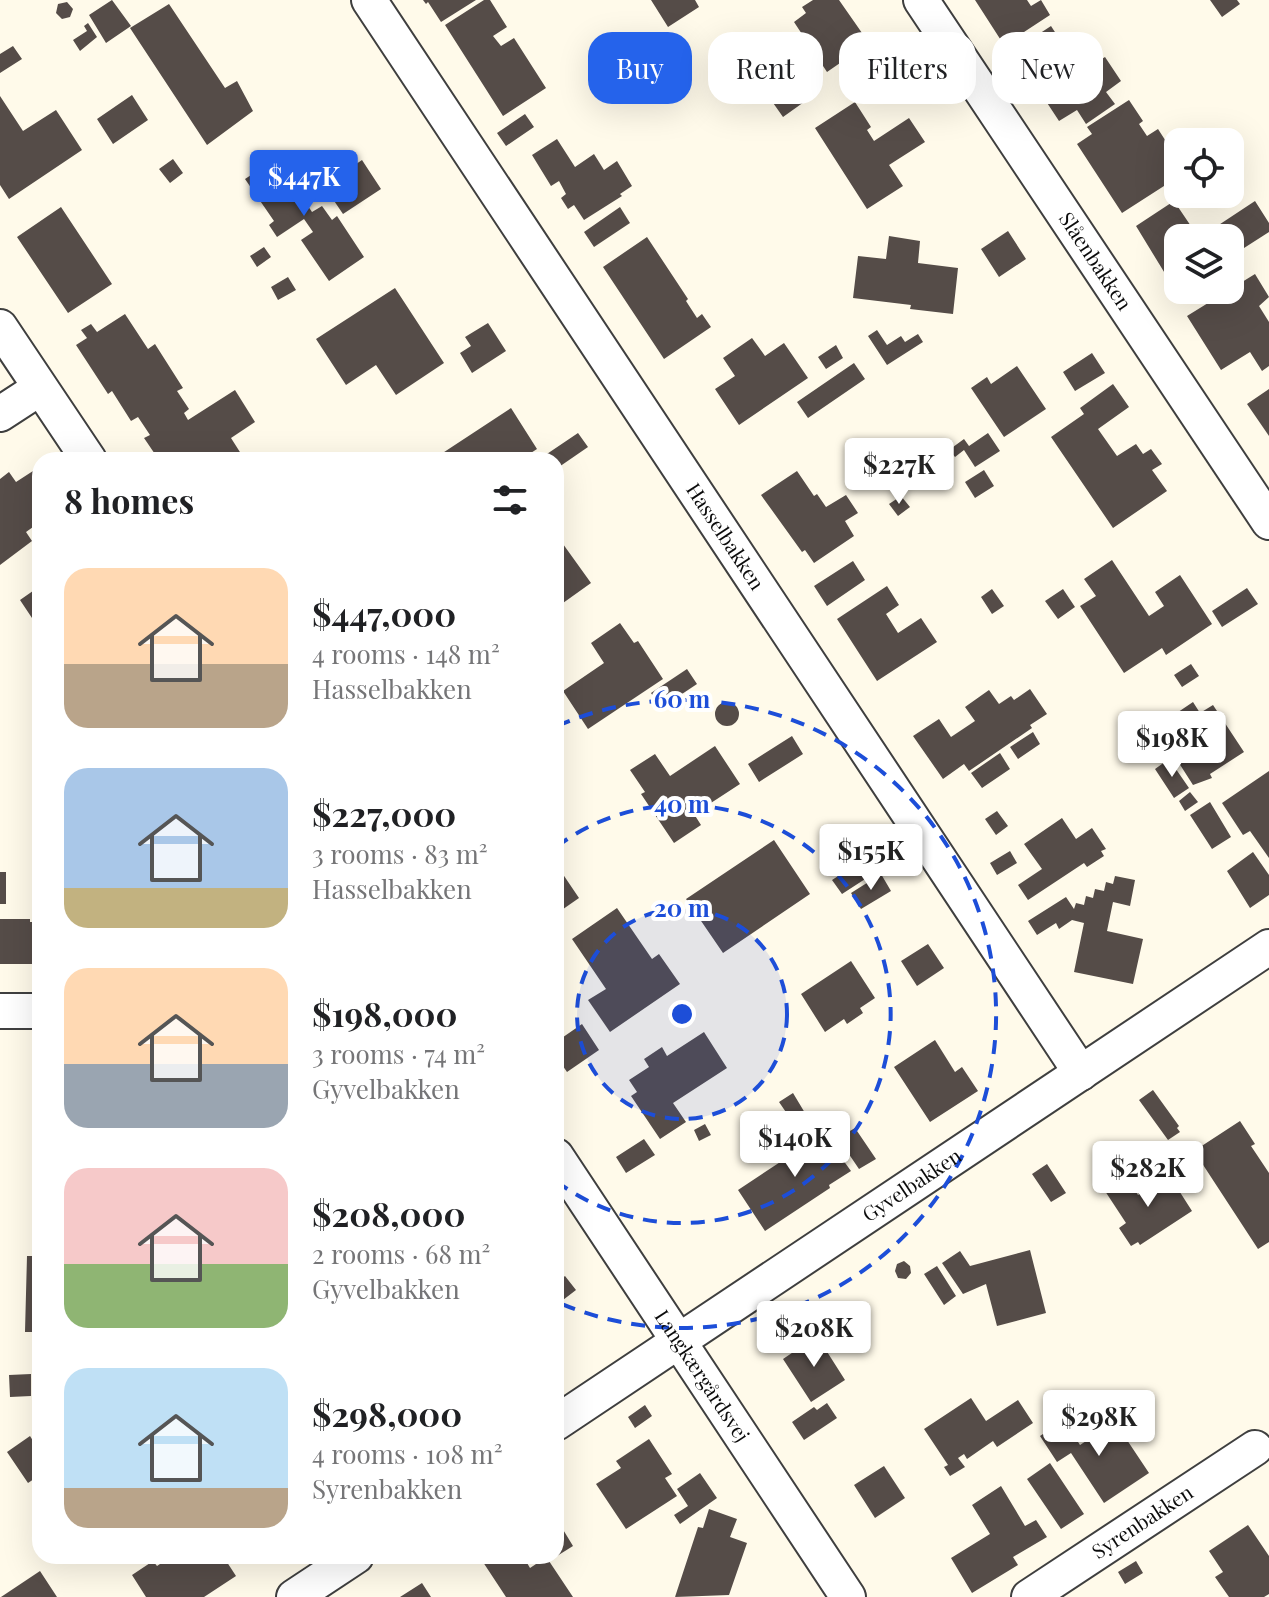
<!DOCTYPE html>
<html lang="en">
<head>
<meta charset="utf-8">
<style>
	:root { --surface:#fff; --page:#f6f6f6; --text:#202124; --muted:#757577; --accent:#2563eb }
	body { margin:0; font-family:"Playfair Display",serif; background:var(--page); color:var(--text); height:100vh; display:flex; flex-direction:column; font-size:30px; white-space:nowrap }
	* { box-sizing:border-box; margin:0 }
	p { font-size:26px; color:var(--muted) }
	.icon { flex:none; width:44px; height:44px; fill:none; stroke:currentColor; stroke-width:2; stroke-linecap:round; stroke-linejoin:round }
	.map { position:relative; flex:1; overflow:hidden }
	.panel { position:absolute; left:32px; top:452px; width:532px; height:1112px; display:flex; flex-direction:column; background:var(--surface); border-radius:24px; box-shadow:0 8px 32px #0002 }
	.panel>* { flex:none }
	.banner { position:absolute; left:588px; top:32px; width:560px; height:72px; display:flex; gap:16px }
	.fabs { position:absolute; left:1164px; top:128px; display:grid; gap:16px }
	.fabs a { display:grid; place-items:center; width:80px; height:80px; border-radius:16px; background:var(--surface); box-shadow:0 8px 32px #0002; font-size:40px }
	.price { position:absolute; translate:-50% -68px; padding:0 18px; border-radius:8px; background:#fff; color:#222; font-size:26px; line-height:52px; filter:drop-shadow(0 2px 4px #0008) }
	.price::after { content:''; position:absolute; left:50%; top:48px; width:24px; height:18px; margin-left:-12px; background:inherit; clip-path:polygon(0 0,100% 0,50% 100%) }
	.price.current { background:var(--accent); color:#fff }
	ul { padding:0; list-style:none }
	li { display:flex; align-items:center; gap:24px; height:200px; padding:0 32px }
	li span { display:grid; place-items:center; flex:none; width:224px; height:160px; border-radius:24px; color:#555 }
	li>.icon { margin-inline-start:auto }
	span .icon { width:96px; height:96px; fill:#fffc; stroke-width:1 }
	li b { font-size:34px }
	h2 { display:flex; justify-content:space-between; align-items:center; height:96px; padding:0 32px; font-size:34px }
	.pill { padding:0 28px; border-radius:24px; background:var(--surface); box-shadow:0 8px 32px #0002; font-size:28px; line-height:72px }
	.pill.current { background:var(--accent); color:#fff }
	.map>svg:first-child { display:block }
	.building { fill:#554c48 }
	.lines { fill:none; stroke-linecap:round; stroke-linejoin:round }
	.minor-casing { stroke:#3f3f3f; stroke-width:38 }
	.minor { stroke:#fff; stroke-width:34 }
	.ring { fill:none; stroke:#1d4ed8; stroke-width:4; stroke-dasharray:14 10 }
	.labels { text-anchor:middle; stroke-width:8; stroke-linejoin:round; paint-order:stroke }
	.street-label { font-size:20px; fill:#0c0c0c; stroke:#fff }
	.centre { fill:#1d4ed8; stroke:#fff; stroke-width:4 }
	.ring-label { font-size:24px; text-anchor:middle; font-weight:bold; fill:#1d4ed8; stroke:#fff; stroke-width:8; stroke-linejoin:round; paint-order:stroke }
</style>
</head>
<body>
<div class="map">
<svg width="1269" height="1597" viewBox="0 0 1269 1597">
	<rect width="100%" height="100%" fill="#fffaea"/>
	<path class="building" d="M112,0L131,26L106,43L89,15Z
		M423,0H476L441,22L428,2L426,4Z
		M484,0H490L507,27L493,36L501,46L514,38L546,88L503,116L445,25Z
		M651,0H695L699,7L668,27Z
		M813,0H839L869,43L827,72L794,22L806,13L802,7Z
		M975,0H1027L1031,6L1041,0L1050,15L1004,45Z
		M1210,0H1237L1240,4L1222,17Z
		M67,2L73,9L70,17L62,19L56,13L58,4Z
		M169,4L225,88L237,81L253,111L207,145L130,28Z
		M88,23L97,37L80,51L73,40L87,31L84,26Z
		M1051,26L1081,72L1105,57L1121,81L1106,92L1115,104L1086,124L1077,110L1059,121L1013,51Z
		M13,46L22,59L0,73V54Z
		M888,50L900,69L868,90L866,87L855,95L844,78Z
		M807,76L818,92L783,117L764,90L781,78L789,89Z
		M132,95L148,120L113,144L97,119Z
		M0,96L23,131L56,110L82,150L9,199L0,185Z
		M1129,100L1143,121L1139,124L1147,136L1158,129L1178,160V177L1122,213L1077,144L1092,134L1087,127Z
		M855,102L871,127L867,130L874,141L909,118L925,142L889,165L903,186L867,209L815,128Z
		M525,114L534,127L506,146L497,133Z
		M557,139L575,167L594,154L604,170L617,161L632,186L620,194L622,196L584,220L574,205L568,209L561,198L566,194L559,181L551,186L532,155Z
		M281,155L309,197L304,200L312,212L322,206L332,220L337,216L364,257L329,281L301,240L313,232L304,219L277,237L269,225L274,221L245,179Z
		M173,159L183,173L170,183L159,169Z
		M362,160L381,189L343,214L324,186Z
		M1174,201L1199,238L1255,201L1269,223V232L1230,257V238H1178V290H1202L1183,303L1136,226Z
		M61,207L112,284L68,313L17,237Z
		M620,207L630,223L594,247L584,232Z
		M1008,231L1026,259L999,277L981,249Z
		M889,236L920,241L918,263L958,268L953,314L910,309L911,305L853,298L858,256L886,259Z
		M647,237L688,299L686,301L697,318L702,314L711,327L664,359L603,267Z
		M264,247L271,257L257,267L250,256Z
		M1255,274L1269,297L1259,306L1269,322V366L1262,371L1250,352L1221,370L1187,316Z
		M288,277L296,290L278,300L271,287Z
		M395,288L444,363L396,395L376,365L346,385L316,339Z
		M125,314L148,349L155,344L183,388L177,391L189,409L184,413L188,420L235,390L255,422L231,438L245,460H159L144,438L150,435L138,417L131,421L112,391L108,394L76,345L87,338L81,330L91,324L97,332Z
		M488,323L506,351L472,373L460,353L471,346L465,337Z
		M877,330L887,345L901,336L905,342L918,334L923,342L887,365L868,336Z
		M752,338L765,356L784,343L808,378L739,425L715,389L735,376L723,358Z
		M836,345L843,358L826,369L818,357Z
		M1092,353L1105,373L1075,391L1063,372Z
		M854,363L865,379L808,418L797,402Z
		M1017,366L1046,409L1004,437L971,388L987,377L991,384Z
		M1113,384L1129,407L1098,429L1117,456L1136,444L1143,454L1151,449L1162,464L1152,470L1167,491L1113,528L1051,437L1084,414L1080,408Z
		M1269,389V436L1247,404Z
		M511,408L537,449L520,460H432Z
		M578,433L588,447L556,469V460H538Z
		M988,433L1000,451L975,467L964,450L955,457L949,450L964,439L969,446Z
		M984,470L994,486L975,498L965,482Z
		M33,471L40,481V522L26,532L32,541L0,565V479L9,472L16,482Z
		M797,471L814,496L817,494L826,507L846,495L858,513L845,521L854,536L814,563L805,550L802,552L761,495Z
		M901,496L910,507L898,516L889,504Z
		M563,544L591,583L556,608V549Z
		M1112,560L1149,616L1164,606L1155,592L1180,575L1212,624L1166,655L1162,648L1124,673L1080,606L1096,596L1084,579Z
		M853,561L865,580L827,606L814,586Z
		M40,586V630L20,600Z
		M887,586L899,605L886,614L898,633L921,618L937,642L877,681L837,619Z
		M1247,588L1258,604L1222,627L1212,611Z
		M992,589L1004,606L992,614L981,597Z
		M1063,589L1075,607L1058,619L1045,601Z
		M620,623L634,643L638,641L663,679L588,729L563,691L604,663L591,643Z
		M1191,664L1199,676L1182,687L1174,675Z
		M687,669L697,684L661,708L651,693Z
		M1030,689L1047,714L1030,725L1032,728L969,771L964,764L943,779L913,736L939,719L951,737L975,721L965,707L989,690L999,704L1011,696L1014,700Z
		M715 714a12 12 0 1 1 24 0a12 12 0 1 1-24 0Z
		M1193,702L1200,713L1213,705L1244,752L1210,774L1212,778L1193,785L1156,727Z
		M1033,732L1040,744L1018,759L1010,747Z
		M792,736L803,754L759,782L748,764Z
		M715,746L740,784L694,814L701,825L674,843L641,794L645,792L630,770L655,754L670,776Z
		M1000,753L1010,769L982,788L971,773Z
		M1169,759L1189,788L1174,798L1155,769Z
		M1269,771V858L1250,831L1243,835L1222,803Z
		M1190,792L1198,802L1185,811L1179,801Z
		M1210,802L1231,837L1212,849L1190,815Z
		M997,811L1008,826L996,835L985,819Z
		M1062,818L1076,839L1092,828L1106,849L1101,851L1104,856L1087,867L1084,863L1028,900L1018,885L1042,869L1024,844Z
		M774,840L810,894L723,953L686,899Z
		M1010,851L1017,863L997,875L990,863Z
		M1253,852L1269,875V895L1250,908L1227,871Z
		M869,856L879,870L842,894L832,880Z
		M556,864L579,898L556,914Z
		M0,872H6V904H0Z
		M881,874L891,891L861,909L851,893Z
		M1115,876L1135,880L1130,906L1113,902L1107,931L1143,939L1133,984L1074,972L1084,923L1072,920L1059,929L1056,923L1037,935L1028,921L1066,897L1074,909L1076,903L1084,905L1086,896L1093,898L1095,889L1104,891L1106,882L1113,884Z
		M617,908L652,959L659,954L680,984L610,1032L588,1000L606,989L572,939Z
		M0,919H30V922H40V964H0Z
		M928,944L944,968L917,986L901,961Z
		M851,961L875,998L860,1008L863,1013L847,1024L844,1019L825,1032L801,994Z
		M582,1024L599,1050L567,1072L556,1056V1042Z
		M704,1032L727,1068L673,1103L686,1122L660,1139L631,1096L637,1092L629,1080L649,1067L644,1059L662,1047L667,1056Z
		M935,1040L955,1072L962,1067L978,1091L930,1122L894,1067Z
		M1153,1090L1179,1126L1177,1128L1180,1132L1168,1140L1139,1100Z
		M793,1093L805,1113L792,1121L779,1102Z
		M814,1120L851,1171L829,1185L830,1188L765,1231L738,1190L803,1147L805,1150L810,1147L799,1130Z
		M1240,1121L1255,1144L1251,1146L1269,1173V1242L1258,1249L1194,1151Z
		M705,1124L711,1135L699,1141L694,1130Z
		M855,1128L876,1159L859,1169L838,1138Z
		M644,1139L655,1155L626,1173L616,1157Z
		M1047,1164L1066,1193L1051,1202L1032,1174Z
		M1169,1175L1192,1211L1140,1245L1138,1242L1131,1246L1119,1228L1126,1223L1105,1191L1126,1177L1138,1195Z
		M1030,1250L1046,1313L997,1326L986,1284L963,1294L942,1263L960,1251L970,1266Z
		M27,1256H40V1332H25Z
		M904,1261L910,1266L911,1273L906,1279L898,1278L895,1271L897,1264Z
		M937,1266L956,1296L944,1305L924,1274Z
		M565,1276L576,1290L563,1300L556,1291V1283Z
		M817,1336L845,1380L811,1402L783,1359Z
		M31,1374V1396L10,1397L9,1375Z
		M971,1398L986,1421L1018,1400L1033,1423L997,1447L993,1441L967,1459L964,1454L958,1458L965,1467L950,1476L944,1467L948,1465L924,1429Z
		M827,1403L837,1418L804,1440L792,1422L814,1407L817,1410Z
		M645,1405L652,1416L635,1428L628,1417Z
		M1064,1420L1080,1445L1115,1422L1149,1473L1104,1503L1071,1453L1057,1462L1040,1436Z
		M30,1436L40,1452V1475L28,1483L7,1452Z
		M649,1439L672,1474L665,1478L677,1496L626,1529L596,1484L621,1468L616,1461Z
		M1050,1463L1084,1514L1061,1529L1027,1479Z
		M884,1466L905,1498L875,1518L854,1485Z
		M700,1473L717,1498L680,1524L674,1515L688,1506L677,1489Z
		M1001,1486L1025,1526L1036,1520L1047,1537L1013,1557L1018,1565L972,1593L951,1558L990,1534L972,1505Z
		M709,1509L737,1519L730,1537L747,1543L729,1595L675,1597L698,1527L703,1528Z
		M556,1518L573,1546L549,1561L573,1597H506L479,1556H523L530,1568L545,1558L543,1556H556Z
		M1248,1525L1269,1556V1594L1264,1597H1229L1215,1577L1223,1572L1209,1551Z
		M172,1556H223L236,1576L204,1597H146L132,1575L153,1561L157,1566Z
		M1136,1561L1143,1573L1125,1584L1118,1572Z
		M40,1571L57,1597H1Z
		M422,1583L431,1597H400Z"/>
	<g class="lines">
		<g class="minor-casing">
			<g id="minor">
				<path id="s1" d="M369,0L1081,1073"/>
				<path id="s2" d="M921,0L1269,522"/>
				<path d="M0,327L89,460"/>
				<path d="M0,414L40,388"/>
				<path d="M0,1011H40"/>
				<path id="s3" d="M556,1156L848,1597"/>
				<path id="s4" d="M556,1423L1269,947"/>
				<path d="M294,1597L356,1556"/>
				<path id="s5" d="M1029,1597L1255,1448"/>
			</g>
		</g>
		<use href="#minor" class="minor"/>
	</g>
	<circle cx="682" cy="1014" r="105" fill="#1d4ed8" fill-opacity=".12"/>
	<g class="ring">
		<circle cx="682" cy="1014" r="105"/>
		<path d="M556 847A209 209 0 1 1 556 1181"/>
		<path d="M557 726A314 314 0 1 1 557 1302"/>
	</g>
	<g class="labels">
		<g class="street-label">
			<text dy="7" stroke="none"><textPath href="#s2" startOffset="314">Slåenbakken</textPath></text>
			<text dy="7" stroke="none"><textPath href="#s1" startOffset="644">Hasselbakken</textPath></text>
			<text dy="7" stroke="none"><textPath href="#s4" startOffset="428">Gyvelbakken</textPath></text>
			<text dy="7" stroke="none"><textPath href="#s3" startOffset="264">Langkærgårdsvej</textPath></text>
			<text dy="7" stroke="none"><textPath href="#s5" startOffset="136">Syrenbakken</textPath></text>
		</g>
	</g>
	<circle cx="682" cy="1014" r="12" class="centre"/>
	<g class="ring-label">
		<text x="682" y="708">60 m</text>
		<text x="682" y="813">40 m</text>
		<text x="682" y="917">20 m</text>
	</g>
</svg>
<div class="fabs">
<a><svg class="icon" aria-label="locate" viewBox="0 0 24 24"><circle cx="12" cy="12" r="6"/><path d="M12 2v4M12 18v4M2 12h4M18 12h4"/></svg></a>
<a><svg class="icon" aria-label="layers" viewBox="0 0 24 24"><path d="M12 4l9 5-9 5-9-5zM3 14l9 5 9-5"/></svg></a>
</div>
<b class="price current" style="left:304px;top:218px">$447K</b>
<b class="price" style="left:899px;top:506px">$227K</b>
<b class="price" style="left:1172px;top:779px">$198K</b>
<b class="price" style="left:871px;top:892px">$155K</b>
<b class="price" style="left:795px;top:1179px">$140K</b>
<b class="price" style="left:1148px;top:1209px">$282K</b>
<b class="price" style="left:814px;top:1369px">$208K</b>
<b class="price" style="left:1099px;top:1458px">$298K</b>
<div class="banner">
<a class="pill current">Buy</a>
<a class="pill">Rent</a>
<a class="pill">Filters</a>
<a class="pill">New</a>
</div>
<section class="panel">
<h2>8 homes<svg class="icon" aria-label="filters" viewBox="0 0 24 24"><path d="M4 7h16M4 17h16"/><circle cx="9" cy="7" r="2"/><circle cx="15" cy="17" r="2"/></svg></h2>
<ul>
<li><span style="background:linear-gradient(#ffd9b3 60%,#b9a48a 0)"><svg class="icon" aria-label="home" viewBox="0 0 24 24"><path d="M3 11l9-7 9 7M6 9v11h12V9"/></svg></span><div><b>$447,000</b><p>4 rooms · 148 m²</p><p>Hasselbakken</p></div></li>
<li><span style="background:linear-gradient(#a9c7e8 75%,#c2b280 0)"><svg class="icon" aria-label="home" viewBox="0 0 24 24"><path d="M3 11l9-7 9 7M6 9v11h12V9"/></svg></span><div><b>$227,000</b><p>3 rooms · 83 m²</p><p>Hasselbakken</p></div></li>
<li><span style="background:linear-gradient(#ffd9b3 60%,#9aa5b1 0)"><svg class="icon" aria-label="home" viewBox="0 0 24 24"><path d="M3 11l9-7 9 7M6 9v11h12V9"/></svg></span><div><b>$198,000</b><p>3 rooms · 74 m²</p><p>Gyvelbakken</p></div></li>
<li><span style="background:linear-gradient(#f6c9c9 60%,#8fb573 0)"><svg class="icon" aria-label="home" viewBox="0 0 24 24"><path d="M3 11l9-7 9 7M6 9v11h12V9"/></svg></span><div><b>$208,000</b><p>2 rooms · 68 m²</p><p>Gyvelbakken</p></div></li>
<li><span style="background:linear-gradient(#bfe0f5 75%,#b9a48a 0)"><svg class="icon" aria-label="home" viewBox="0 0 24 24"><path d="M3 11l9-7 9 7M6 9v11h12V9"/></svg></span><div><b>$298,000</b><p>4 rooms · 108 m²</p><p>Syrenbakken</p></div></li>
</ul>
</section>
</div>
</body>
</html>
